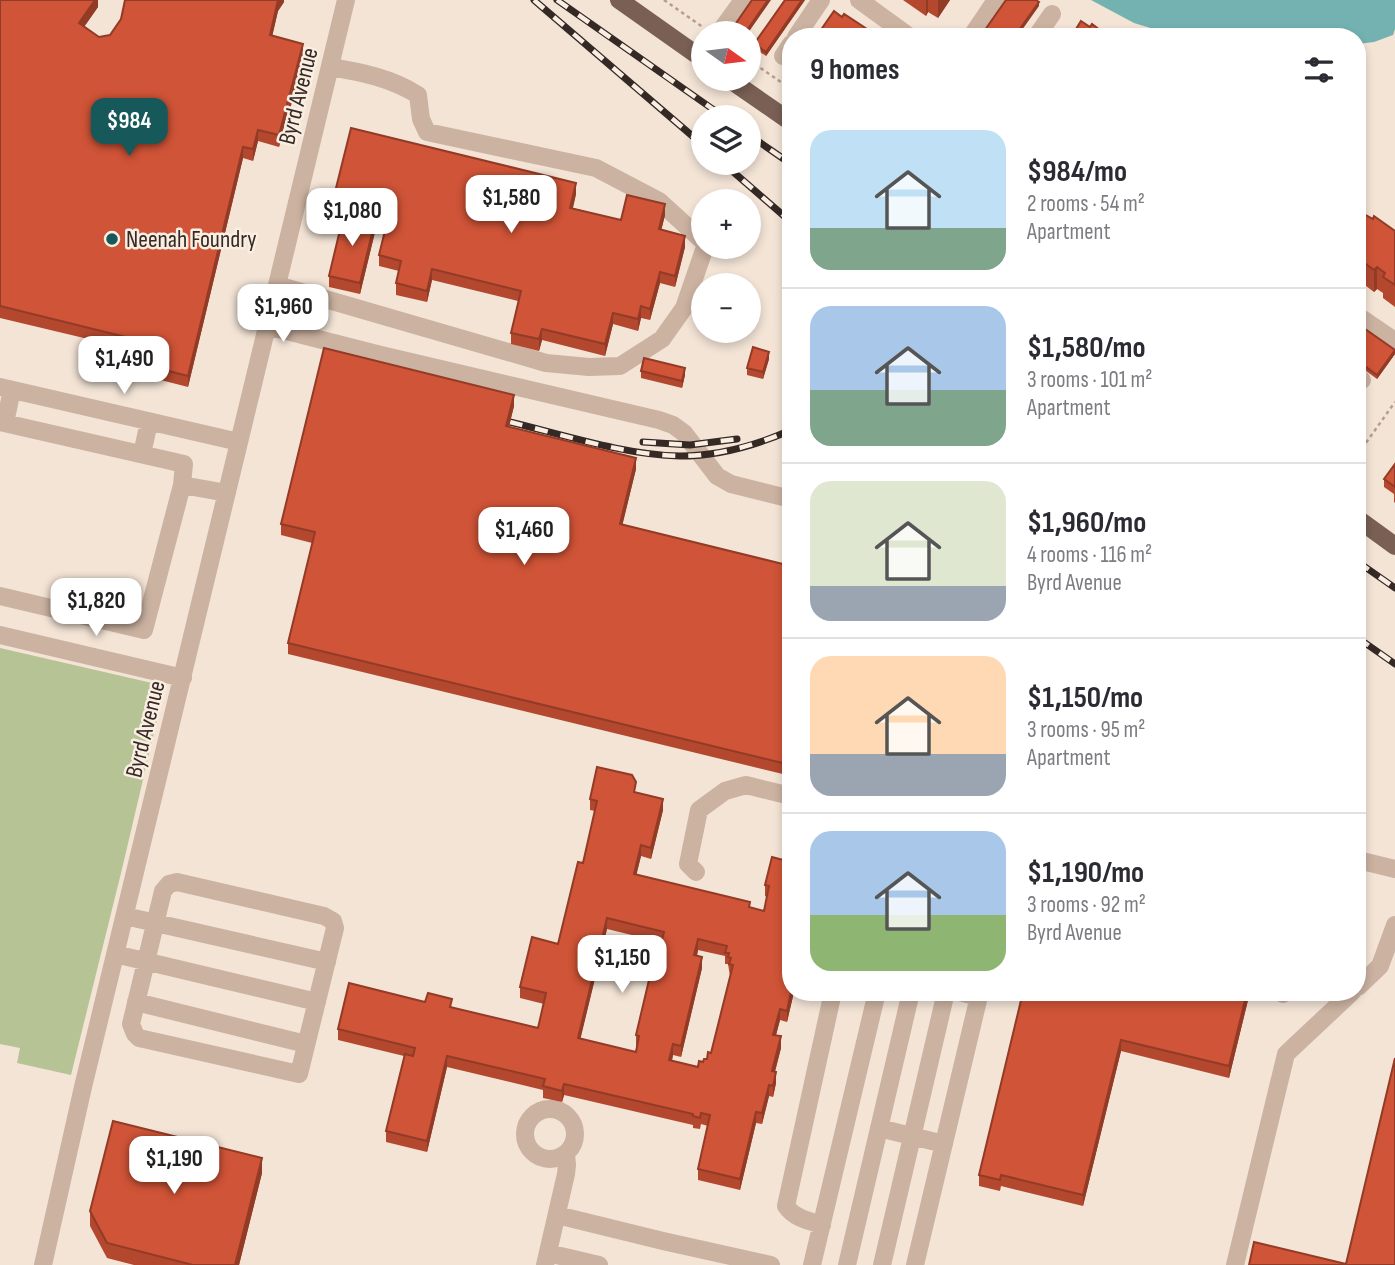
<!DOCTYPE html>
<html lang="en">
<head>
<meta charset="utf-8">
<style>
	:root { --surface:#fff; --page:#f2f2f3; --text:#2b2b33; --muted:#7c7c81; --line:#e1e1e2; --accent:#17595a }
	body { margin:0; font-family:"Sofia Sans Condensed",sans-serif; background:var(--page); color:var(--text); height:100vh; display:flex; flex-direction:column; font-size:26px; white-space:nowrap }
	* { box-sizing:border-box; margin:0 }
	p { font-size:23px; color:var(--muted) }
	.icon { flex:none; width:38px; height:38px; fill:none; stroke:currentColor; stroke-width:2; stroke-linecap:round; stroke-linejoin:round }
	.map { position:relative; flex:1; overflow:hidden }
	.drawer { position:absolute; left:782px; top:28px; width:584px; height:973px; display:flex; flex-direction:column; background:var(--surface); border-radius:28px; box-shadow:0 4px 10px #0003 }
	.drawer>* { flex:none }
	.needle { width:46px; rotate:104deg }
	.buttons { position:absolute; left:691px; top:21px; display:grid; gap:14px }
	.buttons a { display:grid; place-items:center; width:70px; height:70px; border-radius:50%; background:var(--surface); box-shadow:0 4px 10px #0003; font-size:35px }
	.price { position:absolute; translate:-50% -60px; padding:0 16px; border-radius:14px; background:#fff; color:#222; font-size:23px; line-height:46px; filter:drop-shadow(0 2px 4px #0008) }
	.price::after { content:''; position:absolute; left:50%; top:42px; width:21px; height:16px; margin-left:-10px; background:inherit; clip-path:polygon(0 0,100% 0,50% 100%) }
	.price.selected { background:var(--accent); color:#fff }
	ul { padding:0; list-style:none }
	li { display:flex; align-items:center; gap:21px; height:175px; padding:0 28px }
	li+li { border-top:2px solid var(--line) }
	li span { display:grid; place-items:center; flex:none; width:196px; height:140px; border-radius:21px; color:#555 }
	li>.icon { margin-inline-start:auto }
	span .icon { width:84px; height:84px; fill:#fffc; stroke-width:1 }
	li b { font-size:30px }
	h2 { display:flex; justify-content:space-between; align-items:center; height:84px; padding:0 28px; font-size:30px }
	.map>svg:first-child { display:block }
	.green { fill:#b6c395 }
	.water { fill:#73b2b1 }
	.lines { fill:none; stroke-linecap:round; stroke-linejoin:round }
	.path { stroke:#b79c8c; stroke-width:2.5; stroke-dasharray:3.5 3.5; stroke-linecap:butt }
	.minor { stroke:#cbb2a1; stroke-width:18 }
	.major { stroke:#795f54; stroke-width:18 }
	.rail-casing { stroke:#352925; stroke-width:7 }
	.rail { stroke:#faeee2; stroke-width:4.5; stroke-dasharray:13; stroke-linecap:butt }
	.wall { fill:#b3482f; fill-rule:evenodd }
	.shaded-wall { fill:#923b26 }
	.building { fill:#d05437; stroke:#923b26; stroke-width:2; fill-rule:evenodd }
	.poi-dot { fill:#17595a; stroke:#faeee2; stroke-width:2.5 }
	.labels { text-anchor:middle; stroke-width:5; stroke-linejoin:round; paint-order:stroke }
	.street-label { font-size:24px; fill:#352925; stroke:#faeee2 }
	.poi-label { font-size:24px; fill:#352925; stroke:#faeee2; text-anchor:start }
</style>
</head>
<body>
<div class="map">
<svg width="1395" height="1265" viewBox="0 0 1395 1265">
	<rect width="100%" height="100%" fill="#f3e4d6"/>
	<path class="green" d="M0,648L165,686L122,869L71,1075L17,1063L20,1048L0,1044Z"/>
	<path class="water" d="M1091,0H1395V29L1393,35L1374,42L1358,44V37H1180L1134,23Z"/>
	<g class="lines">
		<path class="path" d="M664,0L704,28
			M749,60L791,89
			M1358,454L1395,402"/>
		<path class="minor" d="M859,0L910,37
			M719,33L743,0
			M796,37L821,0
			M971,37L996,0
			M1036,37L1052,14
			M783,56L791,44
			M330,67C361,72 391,78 418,95L421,119L427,132L596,168L659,201L704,242
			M277,285L546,363L589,367L620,366L662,339L684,308L705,247
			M1358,316L1395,341
			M267,326L381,355L659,420L673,425L684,433L717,476L731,484L791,499
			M1358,377L1362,380
			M0,387L239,442
			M0,422L184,464L182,485L144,630L0,596
			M5,423L12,390
			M142,454L149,422
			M182,485L227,493
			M0,635L183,678
			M1358,860L1395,869
			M696,872L688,864L699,810L725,791L746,785L791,796
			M177,882L324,916L333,921L335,928L299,1074L139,1038L135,1034L131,1024L163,891L169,884Z
			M125,916L327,962
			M115,954L317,1002
			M1358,987L1380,966L1395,925
			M959,992L979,997
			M1283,994L1284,992
			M136,1002L306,1044
			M525 1134a25 25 0 1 1 50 0a25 25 0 1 1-50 0Z
			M879,1128L944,1144
			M557,1215L663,1241L771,1265
			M822,1225C809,1221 794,1218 786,1206L833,992
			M548,1253L599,1265
			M43,1265L83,1087L346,0
			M545,1265L566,1174L567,1165L566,1154
			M812,1265L877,992
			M847,1265L911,992
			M882,1265L946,992
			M915,1265L980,992
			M1235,1265L1286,1054L1352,992"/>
		<path class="major" d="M619,0L704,60
			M729,79L791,122
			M1358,519L1395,546"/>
		<g class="rail-casing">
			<path id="rail" d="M534,0L704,146
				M557,0L724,117
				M749,135L791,164
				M723,163L791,222
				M510,422C564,435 625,455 680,456C718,456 757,445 791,430
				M643,442L690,445L737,439
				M1358,562L1395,588
				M1358,638L1395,664"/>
		</g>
		<use href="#rail" class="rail"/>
	</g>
	<path class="wall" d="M0,0H98V7L84,27L99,37L284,0V2L278,11L272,36L303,55L289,114H287L279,147L258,141L253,161L243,158L188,387L149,377V366L151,354L0,318Z
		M785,0H805L766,56L754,48V44Z
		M903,0H950L938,18L928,12L926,16Z
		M335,192L576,194L573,208L621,220L665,215L661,230L685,247L675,287L660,283L650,320L641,318L638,331L613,324L605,356L542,340L539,351L511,344V333L518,301L432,280L427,302L396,295V283L399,271L379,266V255L388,216L335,204Z
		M1373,219L1395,231V307L1383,298V293L1377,289L1374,292L1358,280V223Z
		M375,232L360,294L329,287V276Z
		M1358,324L1395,354L1377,379L1358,365Z
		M769,359L763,379L747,375V368Z
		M641,371L685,375L682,388L641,378Z
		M514,406L509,427L636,469L622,525L791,566V776L288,654V643L312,543L281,535V524Z
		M1395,464V503L1394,502V494L1384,487V479Z
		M636,793L663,810L651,859L641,856L636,875L764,911L767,897L765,896V885L772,857L791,992H794L787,1022L780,1020L776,1035L781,1048L775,1072L776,1083L773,1097L769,1096L762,1124L756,1123L740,1190L698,1180V1169L708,1126L701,1124L700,1129L693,1128V1125L564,1095L562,1102L543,1098V1090L447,1067L427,1152L386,1142V1131L404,1056L338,1040V1029L452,1008L538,1028L544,1004L520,998V987L558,944L583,863L595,811L590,810V799ZM607,929L661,942L636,1035V1047H637L636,1052L580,1039ZM698,950L725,956V964H728L730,976L711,1053L707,1059L698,1067L672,1061L673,1055L681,1057L702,968L697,956Z
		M1023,992H1250L1229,1078L1121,1051L1083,1206L1001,1186L1000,1191L979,1186V1175Z
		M262,1173L239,1265H134L107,1258L90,1226V1211Z"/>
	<path class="shaded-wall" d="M95,0H98V7L79,34V23Z
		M278,0H284V2L278,11L270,46V35Z
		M768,0H771L748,33H745Z
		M802,0H805L766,56V52Z
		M926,0H928V12L926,16Z
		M938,0H950L938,18Z
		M1039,2V6L1017,37H1014Z
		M303,44V55L289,114V103Z
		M287,103V114L279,147V135Z
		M258,130V141L253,161V149Z
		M243,147V158L188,387V376Z
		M576,183V194L570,219V208Z
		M665,204V215L659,240V229Z
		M375,221V232L360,294V283Z
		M685,236V247L675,287V276Z
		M1377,267V289L1374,292V270Z
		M432,269V280L427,302V291Z
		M660,272V283L650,320V309Z
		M641,306V318L638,331V319Z
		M613,313V324L605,356V344Z
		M542,329V340L539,351V339Z
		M1395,350V354L1377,379V375Z
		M769,352V359L763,379V372Z
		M685,368V375L682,388V381Z
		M514,395V406L506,437V426Z
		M636,458V469L620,535V524Z
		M663,799V810L651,859V848Z
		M641,845V856L634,885V874Z
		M607,918V929L578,1049V1038Z
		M698,939V950L694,967V955Z
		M702,957V968L681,1057V1046Z
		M791,992H794L787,1022V1011Z
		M1247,992H1250L1229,1078V1066Z
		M780,1009V1020L773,1046V1035Z
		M781,1036V1048L772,1082V1071Z
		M1121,1040V1051L1083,1206V1195Z
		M673,1044V1055L669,1072V1060Z
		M447,1056V1067L427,1152V1141Z
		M776,1072V1083L773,1097V1086Z
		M564,1084V1095L562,1102V1091Z
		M769,1085V1096L762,1124V1113Z
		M756,1112V1123L740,1190V1179Z
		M262,1158V1173L239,1265H235Z"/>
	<path class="building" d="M0,0H95L79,23L99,37L110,35L121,19L125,0H278L270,35L303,44L279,135L258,130L253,149L243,147L188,376L149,366L154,344L0,306Z
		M752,0H768L745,33H738L732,29Z
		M785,0H802L766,52L754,44Z
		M1006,0H1036L1039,2L1014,37H980Z
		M834,11L842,17L844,14L870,31L868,34L871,37H816Z
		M1081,21L1090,27L1092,24L1109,37H1071Z
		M351,128L576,183L570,208L621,220L627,195L665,204L659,229L685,236L675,276L660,272L650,309L641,306L638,319L613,313L605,344L542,329L539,339L511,333L521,291L432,269L427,291L396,283L401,261L379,255L391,206L335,192Z
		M344,213L375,221L360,283L329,276Z
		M1364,214L1373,219L1374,216L1395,231V285L1383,277L1385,273L1377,267L1374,270L1358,258V223Z
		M1358,324L1395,350L1377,375L1358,361Z
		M753,347L769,352L763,372L747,368Z
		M324,348L514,395L506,426L636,458L620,524L791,566V765L288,643L315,532L281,524Z
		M644,358L685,368L682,381L641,371Z
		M1395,464V487L1384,479Z
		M597,767L632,775L636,782L634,792L663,799L651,848L641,845L634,874L750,902L749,907L764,911L769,886L765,885L772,857L791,862V992L787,1011L780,1009L773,1035L781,1036L772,1071L776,1072L773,1086L769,1085L762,1113L756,1112L740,1179L698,1169L710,1115L701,1113L700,1118L693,1116V1114L564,1084L562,1091L543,1086L545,1079L447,1056L427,1141L386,1131L405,1054L413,1056L415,1048L338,1029L349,983L425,1002L428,993L452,999L450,1007L538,1028L546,993L520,987L532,937L558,944L578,862L583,863L597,801L590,799ZM607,918L664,932L660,947L657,946L636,1035L639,1036L636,1052L578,1038ZM698,939L727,946L725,953H729L728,957L731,958L729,964L733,965L711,1053L708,1052L707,1059H704L703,1062L699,1061L698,1067L669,1060L673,1044L681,1046L702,957L694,955Z
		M1023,992H1247L1229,1066L1121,1040L1083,1195L1001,1175L1000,1180L979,1175Z
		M1395,1058V1265H1249L1254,1242L1346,1264Z
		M113,1121L262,1158L235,1265H193L107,1243L90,1211Z"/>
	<circle class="poi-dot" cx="112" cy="239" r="7"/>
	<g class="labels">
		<g class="street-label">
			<text transform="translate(298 96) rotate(-76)" y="8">Byrd Avenue</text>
			<text transform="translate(145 729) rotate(-76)" y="8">Byrd Avenue</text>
		</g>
		<g class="poi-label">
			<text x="126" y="247">Neenah Foundry</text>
		</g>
	</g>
</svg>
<div class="buttons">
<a><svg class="needle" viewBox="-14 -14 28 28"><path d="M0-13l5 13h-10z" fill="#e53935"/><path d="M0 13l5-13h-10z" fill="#7c7c81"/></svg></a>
<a><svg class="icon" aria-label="layers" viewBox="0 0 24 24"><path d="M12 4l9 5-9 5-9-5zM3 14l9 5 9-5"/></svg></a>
<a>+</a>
<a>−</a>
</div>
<b class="price selected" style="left:129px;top:158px">$984</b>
<b class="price" style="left:511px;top:235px">$1,580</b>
<b class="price" style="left:352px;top:248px">$1,080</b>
<b class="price" style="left:283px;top:344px">$1,960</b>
<b class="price" style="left:124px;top:396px">$1,490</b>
<b class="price" style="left:524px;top:567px">$1,460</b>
<b class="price" style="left:96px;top:638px">$1,820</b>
<b class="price" style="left:622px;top:995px">$1,150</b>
<b class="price" style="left:174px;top:1196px">$1,190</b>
<section class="drawer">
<h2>9 homes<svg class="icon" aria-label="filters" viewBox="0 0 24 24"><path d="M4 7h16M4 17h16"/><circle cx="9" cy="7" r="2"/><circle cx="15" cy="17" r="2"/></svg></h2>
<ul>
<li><span style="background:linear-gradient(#bfe0f5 70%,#7fa58c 0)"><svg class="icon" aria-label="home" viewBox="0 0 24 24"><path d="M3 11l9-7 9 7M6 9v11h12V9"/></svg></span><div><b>$984/mo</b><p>2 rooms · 54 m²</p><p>Apartment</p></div></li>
<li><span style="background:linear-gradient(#a9c7e8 60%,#7fa58c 0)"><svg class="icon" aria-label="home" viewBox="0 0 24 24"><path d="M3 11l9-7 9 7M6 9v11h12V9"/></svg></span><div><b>$1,580/mo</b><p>3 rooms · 101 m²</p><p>Apartment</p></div></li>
<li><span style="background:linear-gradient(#dfe7d0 75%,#9aa5b1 0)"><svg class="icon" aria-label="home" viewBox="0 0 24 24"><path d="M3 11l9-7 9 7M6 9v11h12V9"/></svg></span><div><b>$1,960/mo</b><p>4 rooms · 116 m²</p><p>Byrd Avenue</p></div></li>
<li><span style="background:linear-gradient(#ffd9b3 70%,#9aa5b1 0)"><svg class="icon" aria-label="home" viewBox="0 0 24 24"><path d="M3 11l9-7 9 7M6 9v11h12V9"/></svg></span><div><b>$1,150/mo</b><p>3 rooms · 95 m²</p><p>Apartment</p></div></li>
<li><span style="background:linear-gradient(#a9c7e8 60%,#8fb573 0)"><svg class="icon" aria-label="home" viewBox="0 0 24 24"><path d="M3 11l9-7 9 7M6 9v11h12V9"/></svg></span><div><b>$1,190/mo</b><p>3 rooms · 92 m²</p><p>Byrd Avenue</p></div></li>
</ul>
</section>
</div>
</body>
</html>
